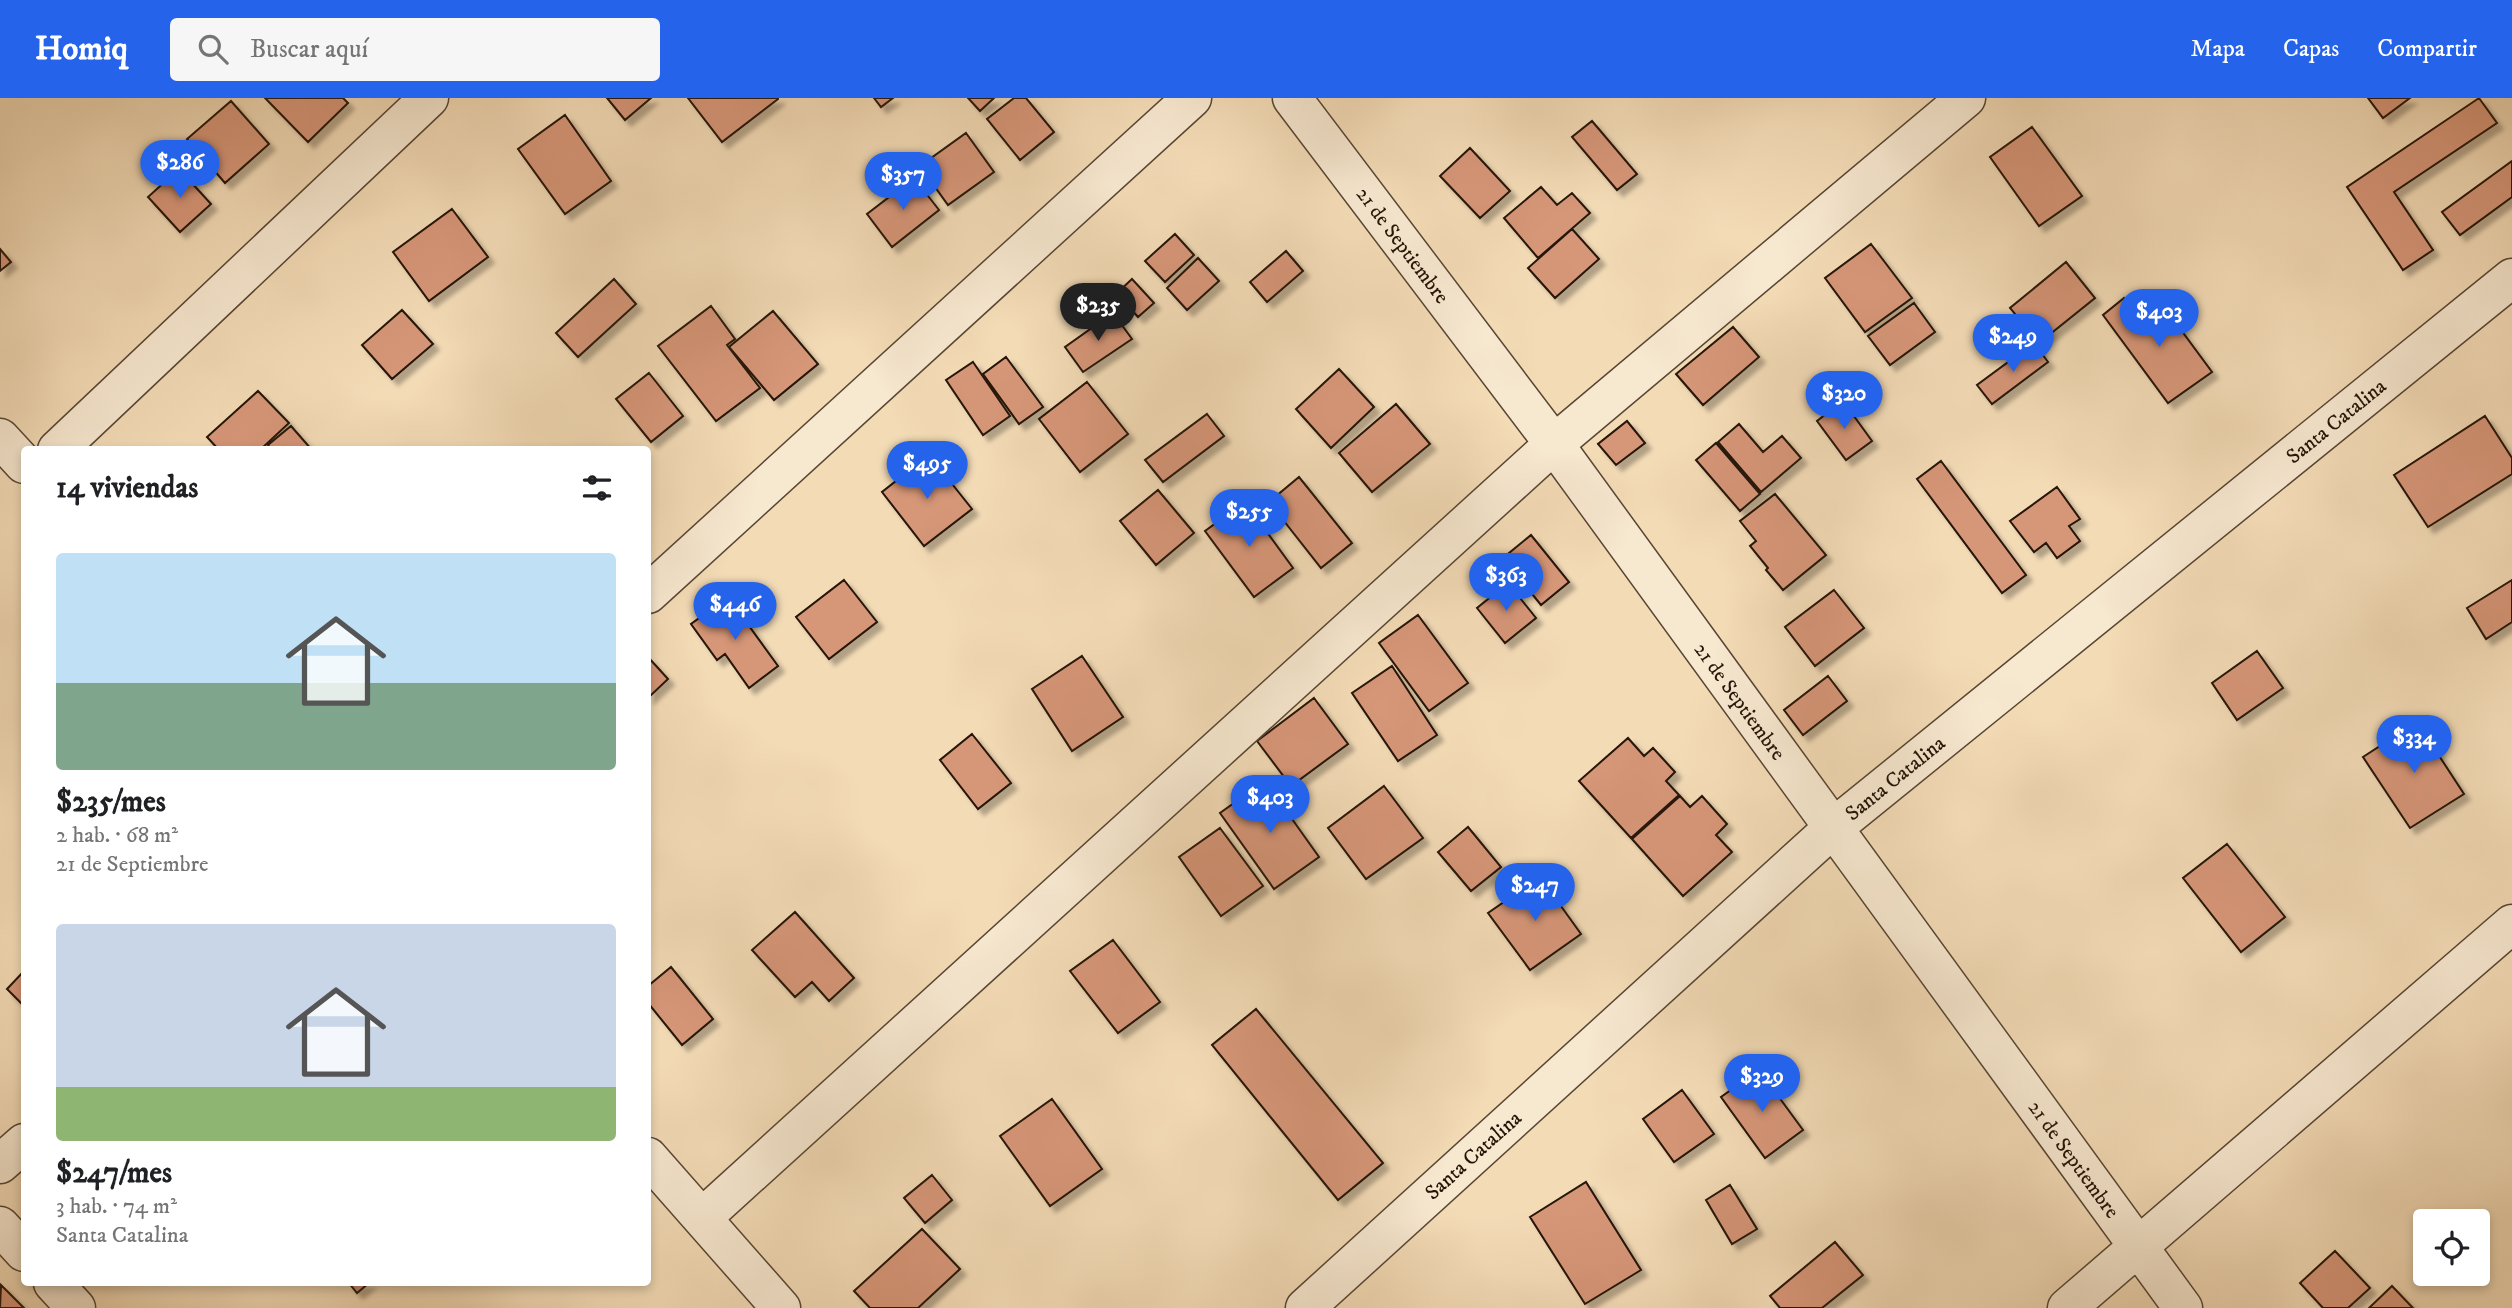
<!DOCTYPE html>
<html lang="es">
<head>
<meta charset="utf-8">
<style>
	:root { --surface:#fff; --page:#f6f6f6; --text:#202124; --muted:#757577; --accent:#2563eb }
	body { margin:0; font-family:"IM FELL DW Pica",serif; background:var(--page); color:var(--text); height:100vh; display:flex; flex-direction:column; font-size:26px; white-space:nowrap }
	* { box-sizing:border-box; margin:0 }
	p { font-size:23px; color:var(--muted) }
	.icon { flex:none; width:38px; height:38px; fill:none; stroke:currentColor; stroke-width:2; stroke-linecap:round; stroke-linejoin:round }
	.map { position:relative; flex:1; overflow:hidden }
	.side { position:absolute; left:21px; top:348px; width:630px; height:840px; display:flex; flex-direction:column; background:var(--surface); border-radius:7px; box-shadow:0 4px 10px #0003 }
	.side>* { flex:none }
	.tools { position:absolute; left:2413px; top:1111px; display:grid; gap:14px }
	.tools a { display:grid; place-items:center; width:77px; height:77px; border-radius:7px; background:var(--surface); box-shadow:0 4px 10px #0003; font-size:35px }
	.price { position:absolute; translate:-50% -60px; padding:0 16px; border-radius:24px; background:var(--accent); color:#fff; font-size:23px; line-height:46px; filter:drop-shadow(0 2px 4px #0008) }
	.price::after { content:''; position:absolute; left:50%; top:42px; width:21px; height:16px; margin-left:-10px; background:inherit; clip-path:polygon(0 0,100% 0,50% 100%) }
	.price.active { background:#222; color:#fff }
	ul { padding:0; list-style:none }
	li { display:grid; align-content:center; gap:14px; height:371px; padding:0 35px }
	li span { display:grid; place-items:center; height:217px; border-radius:7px; color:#555 }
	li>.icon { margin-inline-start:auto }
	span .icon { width:126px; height:126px; fill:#fffc; stroke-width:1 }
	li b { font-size:30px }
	h2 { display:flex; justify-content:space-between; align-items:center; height:84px; padding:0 35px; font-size:30px }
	header { display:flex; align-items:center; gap:42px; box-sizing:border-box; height:98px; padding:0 35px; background:var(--accent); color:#fff }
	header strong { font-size:33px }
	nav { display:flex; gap:38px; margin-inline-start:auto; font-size:24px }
	.search { width:490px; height:63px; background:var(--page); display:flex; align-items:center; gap:18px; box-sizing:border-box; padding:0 24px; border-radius:7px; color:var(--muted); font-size:26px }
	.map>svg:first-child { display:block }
	.building { fill:#d69678; stroke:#251407; stroke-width:2; filter:url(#shadow) }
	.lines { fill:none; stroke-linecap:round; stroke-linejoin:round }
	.minor-casing { stroke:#584633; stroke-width:41 }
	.minor { stroke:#f7e8d0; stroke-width:38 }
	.labels { text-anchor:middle; stroke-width:7; stroke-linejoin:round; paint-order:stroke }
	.street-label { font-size:21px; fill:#251407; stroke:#f7e8d0 }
</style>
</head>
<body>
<header>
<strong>Homiq</strong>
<div class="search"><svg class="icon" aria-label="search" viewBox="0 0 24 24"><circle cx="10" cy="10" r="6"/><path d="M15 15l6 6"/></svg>Buscar aquí</div>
<nav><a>Mapa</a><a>Capas</a><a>Compartir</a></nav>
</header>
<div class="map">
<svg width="2512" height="1210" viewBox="0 0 2512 1210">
	<defs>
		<filter id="shadow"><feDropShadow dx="6" dy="6" stdDeviation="2" flood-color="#0004"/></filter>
	</defs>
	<rect width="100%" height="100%" fill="#f3dbb6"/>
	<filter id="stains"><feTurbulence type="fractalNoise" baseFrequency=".00286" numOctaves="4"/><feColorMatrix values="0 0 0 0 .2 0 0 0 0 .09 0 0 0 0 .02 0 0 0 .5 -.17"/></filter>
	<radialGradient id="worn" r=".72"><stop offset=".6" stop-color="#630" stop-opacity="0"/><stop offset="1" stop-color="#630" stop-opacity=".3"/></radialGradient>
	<path class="building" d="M265,0H343L348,5L308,44Z
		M607,0H651L625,22Z
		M688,0H778V1L722,44Z
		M874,0H893L881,9Z
		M968,0H994L980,13Z
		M1014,0H1026L1054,34L1020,62L987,21Z
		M2368,0H2410L2383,20Z
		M2479,0L2497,25L2394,94L2433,152L2403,172L2347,89Z
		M231,3L269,46L225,85L187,41Z
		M565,17L611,83L565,116L518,51Z
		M1592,23L1637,76L1617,92L1572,39Z
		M2032,29L2082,98L2039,128L1990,59Z
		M966,35L994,74L948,107L920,68Z
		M1470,50L1510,93L1480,120L1440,78Z
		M2512,63V99L2460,137L2442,114Z
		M179,71L211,106L180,134L148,99Z
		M914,80L939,112L892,149L867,116Z
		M1541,89L1557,107L1572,95L1590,115L1538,160L1504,120Z
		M452,111L488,159L429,203L393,154Z
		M1572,131L1599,161L1555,200L1528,170Z
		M1175,136L1194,157L1165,184L1145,163Z
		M1871,146L1912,200L1865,234L1825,180Z
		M0,151L11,164L0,173Z
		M1286,153L1303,173L1267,204L1250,184Z
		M1198,160L1219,183L1187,212L1167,190Z
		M2066,164L2095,200L2039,245L2010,210Z
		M614,181L636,206L578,259L556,235Z
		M1132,181L1154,205L1138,219L1117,195Z
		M2124,200L2143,225L2164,209L2212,274L2168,305L2103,217Z
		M1914,205L1935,234L1890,267L1868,238Z
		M711,208L735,241L727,247L760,290L716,323L658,248Z
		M402,212L433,246L392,281L362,247Z
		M773,213L818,266L774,302L729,249Z
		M1113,215L1132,241L1083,274L1065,249Z
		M1733,229L1759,259L1703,307L1676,276Z
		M2034,245L2048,264L1992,306L1977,287Z
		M1006,259L1043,309L1019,326L983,276Z
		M973,264L1010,318L983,337L946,282Z
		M1339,271L1374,309L1331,350L1296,311Z
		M649,275L683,318L651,344L616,301Z
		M1087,284L1128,336L1080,374L1039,321Z
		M258,293L289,325L260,352H219L207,339Z
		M1843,303L1872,343L1846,362L1817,323Z
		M1396,306L1430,346L1372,394L1339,355Z
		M1207,316L1224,338L1163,384L1145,362Z
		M2485,318L2512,360V376L2428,429L2394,377Z
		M1627,323L1645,345L1616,367L1598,346Z
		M1739,326L1763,354L1782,338L1801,360L1761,394L1718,344Z
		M291,328L312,352H272L268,347Z
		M1716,345L1760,396L1740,413L1696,362Z
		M929,357L972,411L924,448L882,394Z
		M1941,363L2026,477L2002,495L1917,381Z
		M1299,379L1352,445L1321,470L1269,404Z
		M2057,389L2080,421L2069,428L2080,443L2057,460L2046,445L2034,454L2010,423Z
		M1158,392L1194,435L1156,467L1120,423Z
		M1775,396L1826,457L1783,492L1766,472L1768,470L1750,448L1756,443L1740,423Z
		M1245,404L1293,470L1254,499L1205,433Z
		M1531,437L1569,484L1541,507L1503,460Z
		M844,482L877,524L829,561L796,519Z
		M2512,482V524L2486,541L2467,510Z
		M1508,485L1536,520L1505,545L1477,510Z
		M1834,492L1864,530L1815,568L1785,529Z
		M728,499L778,568L749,590L725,556L717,562L691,526Z
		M1418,517L1468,585L1429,613L1379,545Z
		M2257,553L2283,590L2237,622L2212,585Z
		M1082,558L1123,619L1072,653L1032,591Z
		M648,559L668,581L648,600Z
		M1392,568L1437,637L1398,663L1352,595Z
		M1828,578L1847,603L1803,637L1784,612Z
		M1314,600L1348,646L1291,688L1257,643Z
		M2417,624L2464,696L2410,730L2363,659Z
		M972,636L1011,685L978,711L940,662Z
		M1628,640L1644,658L1653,650L1675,674L1666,683L1679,697L1631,740L1579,683Z
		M1265,683L1319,759L1274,791L1220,715Z
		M1384,688L1423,740L1366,781L1328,730Z
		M1680,698L1690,709L1702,698L1727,726L1716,737L1732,754L1683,798L1632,741Z
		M1468,729L1501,769L1471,793L1438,754Z
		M1220,730L1263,788L1221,818L1179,759Z
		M2227,746L2285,819L2241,854L2183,780Z
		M1540,779L1581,836L1530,872L1488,815Z
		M795,814L854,880L829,903L812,884L795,899L752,852Z
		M1113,842L1160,904L1118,935L1070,873Z
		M671,869L713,921L682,947L648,905V888Z
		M24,873V908L7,891Z
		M1256,911L1383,1065L1338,1102L1212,947Z
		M1759,972L1803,1032L1765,1060L1721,999Z
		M1682,992L1714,1036L1674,1064L1643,1021Z
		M1052,1001L1102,1071L1050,1108L1000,1038Z
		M932,1077L952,1102L925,1125L904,1100Z
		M1586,1084L1641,1172L1585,1206L1530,1119Z
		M1730,1087L1757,1131L1732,1146L1706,1102Z
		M922,1131L960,1171L918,1210H870L854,1193Z
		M1835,1144L1863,1177L1822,1210H1780L1770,1198Z
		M2335,1153L2370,1190L2348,1210H2323L2300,1185Z
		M349,1185H369L357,1195Z
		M1,1187L24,1210H0Z
		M2392,1188L2413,1210H2369Z"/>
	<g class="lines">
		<g class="minor-casing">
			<path id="minor" d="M1292,0L1554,346L2183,1210
				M0,340L24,366
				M57,352L429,0
				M648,496L1192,0
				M648,1059L781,1210
				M0,1066L24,1045
				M702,1120L1554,346L1966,0
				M0,1128L24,1154
				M53,1185L76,1210
				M1305,1210L1833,730L2512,180
				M2067,1210L2512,826"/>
		</g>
		<use href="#minor" class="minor"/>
	</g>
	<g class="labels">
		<g class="street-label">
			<text transform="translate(1403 147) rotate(53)" y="7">21 de Septiembre</text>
			<text transform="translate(2336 323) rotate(-39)" y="7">Santa Catalina</text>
			<text transform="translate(1740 603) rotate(54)" y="7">21 de Septiembre</text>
			<text transform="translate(1895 680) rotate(-39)" y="7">Santa Catalina</text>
			<text transform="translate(1473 1057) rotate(-42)" y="7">Santa Catalina</text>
			<text transform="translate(2074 1061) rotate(54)" y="7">21 de Septiembre</text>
		</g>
	</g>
	<rect width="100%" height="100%" filter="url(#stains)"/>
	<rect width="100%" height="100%" fill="url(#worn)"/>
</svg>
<div class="tools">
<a><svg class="icon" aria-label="locate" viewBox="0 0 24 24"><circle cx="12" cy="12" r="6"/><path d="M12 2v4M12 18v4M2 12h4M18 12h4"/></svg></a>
</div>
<b class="price" style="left:180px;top:102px">$286</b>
<b class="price" style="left:903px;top:114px">$357</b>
<b class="price active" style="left:1098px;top:245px">$235</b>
<b class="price" style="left:2159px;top:251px">$403</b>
<b class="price" style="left:2013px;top:276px">$249</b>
<b class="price" style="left:1844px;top:333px">$320</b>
<b class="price" style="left:927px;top:403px">$495</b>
<b class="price" style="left:1249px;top:451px">$255</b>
<b class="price" style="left:1506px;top:515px">$363</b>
<b class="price" style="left:735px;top:544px">$446</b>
<b class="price" style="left:2414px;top:677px">$334</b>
<b class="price" style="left:1270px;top:737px">$403</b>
<b class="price" style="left:1535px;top:825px">$247</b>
<b class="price" style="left:1762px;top:1016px">$329</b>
<section class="side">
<h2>14 viviendas<svg class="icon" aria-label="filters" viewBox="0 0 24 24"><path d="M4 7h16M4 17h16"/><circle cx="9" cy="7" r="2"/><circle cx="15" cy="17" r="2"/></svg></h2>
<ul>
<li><span style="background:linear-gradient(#bfe0f5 60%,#7fa58c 0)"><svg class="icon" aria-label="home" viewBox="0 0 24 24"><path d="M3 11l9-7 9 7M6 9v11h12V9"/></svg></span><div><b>$235/mes</b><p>2 hab. · 68 m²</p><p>21 de Septiembre</p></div></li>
<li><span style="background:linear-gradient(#c9d6e8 75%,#8fb573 0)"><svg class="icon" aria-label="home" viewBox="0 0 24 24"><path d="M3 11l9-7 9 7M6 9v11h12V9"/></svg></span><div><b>$247/mes</b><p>3 hab. · 74 m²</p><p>Santa Catalina</p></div></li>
</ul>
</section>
</div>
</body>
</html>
